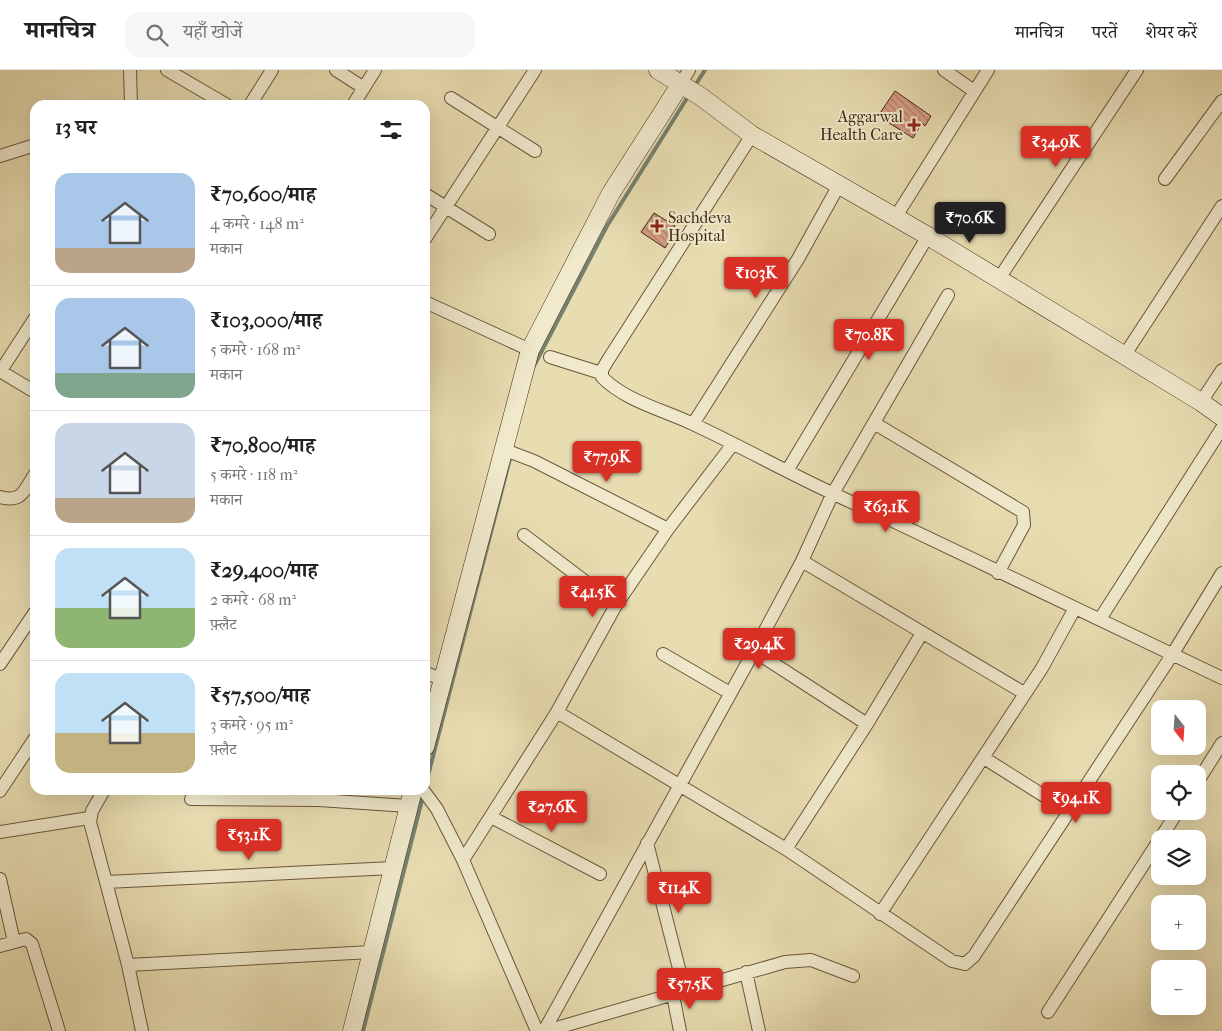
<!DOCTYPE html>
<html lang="hi">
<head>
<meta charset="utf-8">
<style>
	:root { --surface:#fff; --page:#f6f6f6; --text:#202124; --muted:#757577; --line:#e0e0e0; --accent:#d93025 }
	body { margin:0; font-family:"IM FELL French Canon","Noto Serif Devanagari",serif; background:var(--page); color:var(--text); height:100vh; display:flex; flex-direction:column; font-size:19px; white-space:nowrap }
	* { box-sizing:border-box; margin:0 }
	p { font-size:16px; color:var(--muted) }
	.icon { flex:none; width:28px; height:28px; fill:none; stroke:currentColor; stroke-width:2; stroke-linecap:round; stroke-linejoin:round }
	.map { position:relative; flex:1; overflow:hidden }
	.side { position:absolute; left:30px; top:30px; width:400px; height:695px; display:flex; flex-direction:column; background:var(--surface); border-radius:15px; box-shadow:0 5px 20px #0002 }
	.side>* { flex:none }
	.needle { width:32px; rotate:163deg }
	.tools { position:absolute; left:1151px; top:630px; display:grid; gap:10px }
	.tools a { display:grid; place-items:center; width:55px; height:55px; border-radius:10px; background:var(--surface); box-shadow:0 5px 20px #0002; font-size:25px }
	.price { position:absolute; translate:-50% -42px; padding:0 11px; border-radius:5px; background:var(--accent); color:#fff; font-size:16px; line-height:32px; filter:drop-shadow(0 1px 2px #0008) }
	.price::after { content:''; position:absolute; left:50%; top:30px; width:15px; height:11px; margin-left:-8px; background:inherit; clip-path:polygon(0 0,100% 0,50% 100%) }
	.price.current { background:#222; color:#fff }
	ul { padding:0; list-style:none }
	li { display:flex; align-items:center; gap:15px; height:125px; padding:0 25px }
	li+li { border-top:1px solid var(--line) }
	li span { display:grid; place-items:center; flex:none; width:140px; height:100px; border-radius:15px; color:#555 }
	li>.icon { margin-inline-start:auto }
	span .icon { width:60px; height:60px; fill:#fffc; stroke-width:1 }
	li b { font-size:21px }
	h2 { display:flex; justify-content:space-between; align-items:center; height:60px; padding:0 25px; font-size:21px }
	header { display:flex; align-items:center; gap:30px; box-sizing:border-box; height:70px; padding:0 25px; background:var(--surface); border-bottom:1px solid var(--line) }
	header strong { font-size:24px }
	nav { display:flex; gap:28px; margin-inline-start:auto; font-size:18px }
	.search { width:350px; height:45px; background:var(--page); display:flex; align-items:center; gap:12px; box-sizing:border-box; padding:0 18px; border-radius:15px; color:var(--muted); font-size:19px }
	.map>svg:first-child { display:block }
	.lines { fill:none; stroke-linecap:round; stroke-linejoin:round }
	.stream { stroke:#75816f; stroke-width:4 }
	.building { fill:url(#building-back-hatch); stroke:#412914 }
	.street-casing { stroke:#6b563b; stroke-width:14 }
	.secondary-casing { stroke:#412914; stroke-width:19 }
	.street { stroke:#f0e9cc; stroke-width:12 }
	.secondary { stroke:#f0e9cc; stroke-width:18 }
	.poi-dot { fill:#8f2418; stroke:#f0e9cc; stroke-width:2 }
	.labels { text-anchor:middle; stroke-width:4; stroke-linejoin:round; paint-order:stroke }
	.poi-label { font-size:16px; fill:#412914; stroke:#f0e9cc; text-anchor:end }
</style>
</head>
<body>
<header>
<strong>मानचित्र</strong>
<div class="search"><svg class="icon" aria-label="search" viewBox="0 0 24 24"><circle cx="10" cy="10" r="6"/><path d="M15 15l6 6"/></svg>यहाँ खोजें</div>
<nav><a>मानचित्र</a><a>परतें</a><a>शेयर करें</a></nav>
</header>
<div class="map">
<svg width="1222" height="961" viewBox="0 0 1222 961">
	<defs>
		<pattern id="building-back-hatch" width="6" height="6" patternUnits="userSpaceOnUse" patternTransform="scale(1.25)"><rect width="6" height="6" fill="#d69d85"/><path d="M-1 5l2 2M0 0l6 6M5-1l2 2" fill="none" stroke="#af806c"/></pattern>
	</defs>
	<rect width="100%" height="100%" fill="#e8ddb1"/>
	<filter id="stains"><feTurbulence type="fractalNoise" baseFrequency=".004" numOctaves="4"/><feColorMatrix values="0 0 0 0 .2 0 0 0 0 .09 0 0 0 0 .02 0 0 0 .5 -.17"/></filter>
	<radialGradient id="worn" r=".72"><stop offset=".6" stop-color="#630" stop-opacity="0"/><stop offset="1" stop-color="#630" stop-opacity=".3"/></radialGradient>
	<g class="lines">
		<path class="stream" d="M694,17L705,0
			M534,296L607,156L689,25
			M425,717L511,385
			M363,961L423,726"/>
	</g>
	<path class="building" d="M895,21L931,46L925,56L922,53L913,68L878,46Z
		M654,143L675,156L669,165L672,167L665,178L641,162Z"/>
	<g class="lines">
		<g class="street-casing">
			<path id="street" d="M130,0L131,35
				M167,0L227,35
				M336,0L364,18
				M944,0L974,21
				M680,15L689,0
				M451,28L535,81
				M250,35L272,0
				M353,35L375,0
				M752,65L608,290L602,300V307C625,331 664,340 693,354C753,382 811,416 872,441L1222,608
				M0,86L35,75
				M1165,109L1222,31
				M425,124L489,164
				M895,148L988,0
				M425,169L535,0
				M998,210L1137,0
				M425,232L530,280
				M1124,286L1222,136
				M550,287L601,303
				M0,301L35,322
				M0,302L35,248
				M1201,332L1222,300
				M874,353L1023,442L1024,455L998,503
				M693,354L798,189L839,115
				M505,380L534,391L668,459
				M787,401L928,166
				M0,427C23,433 24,420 35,404
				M524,465L616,535
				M802,491L1024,623
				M1100,549L1222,358
				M754,581L867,654
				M663,584L730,623
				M0,594L35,542
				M425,603L443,609
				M557,642L786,779L952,891L965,894L974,886L1172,585L1222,503
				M984,688L1068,741
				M1198,711L1222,673
				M104,720L92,741L90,752L128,895L142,961
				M423,720L437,739L463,790L537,961
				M0,721L35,668
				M191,729L319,730L408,736
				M491,747L600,804
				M0,762L89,748
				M647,773L685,922
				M786,779L867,654L922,563
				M463,790L557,642L616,535L668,459L733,374
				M0,809L14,872
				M106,812L393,798
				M880,844L1042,598L1075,538
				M0,876L26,869L32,874L59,961
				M128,895L372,882
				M746,902L759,961
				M673,925L680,961
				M1048,942L1178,741
				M544,961L754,581L802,491L832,425L948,225
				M546,961L785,892L811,890L853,906"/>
		</g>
		<g class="secondary-casing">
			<path id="secondary" d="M658,0L700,26L752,65L928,166L1201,332L1222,347
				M425,677L530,280L611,123L680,15
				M352,961L413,720"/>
		</g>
		<use href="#street" class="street"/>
		<use href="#secondary" class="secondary"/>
	</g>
	<g class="poi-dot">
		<path d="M911.5 47.5h5v5h5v5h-5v5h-5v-5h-5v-5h5z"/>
		<path d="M654.5 148.5h5v5h5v5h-5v5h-5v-5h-5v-5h5z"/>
	</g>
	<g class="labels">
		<g class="poi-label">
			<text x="903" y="52">Aggarwal<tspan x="903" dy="18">Health Care</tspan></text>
			<text x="668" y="153" text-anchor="start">Sachdeva<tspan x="668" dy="18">Hospital</tspan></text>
		</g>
	</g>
	<rect width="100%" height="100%" filter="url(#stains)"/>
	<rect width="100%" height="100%" fill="url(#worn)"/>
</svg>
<div class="tools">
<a><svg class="needle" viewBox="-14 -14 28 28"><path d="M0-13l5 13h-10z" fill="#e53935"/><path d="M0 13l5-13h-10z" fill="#757577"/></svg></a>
<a><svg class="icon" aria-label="locate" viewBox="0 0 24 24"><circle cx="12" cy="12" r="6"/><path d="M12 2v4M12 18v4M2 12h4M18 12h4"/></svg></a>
<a><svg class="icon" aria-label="layers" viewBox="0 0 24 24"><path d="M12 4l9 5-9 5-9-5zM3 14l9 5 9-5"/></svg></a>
<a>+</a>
<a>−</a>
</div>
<b class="price" style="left:1056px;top:98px">₹34.9K</b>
<b class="price current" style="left:970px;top:174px">₹70.6K</b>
<b class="price" style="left:756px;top:229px">₹103K</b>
<b class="price" style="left:869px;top:291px">₹70.8K</b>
<b class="price" style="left:607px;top:413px">₹77.9K</b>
<b class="price" style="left:886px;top:463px">₹63.1K</b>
<b class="price" style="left:593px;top:548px">₹41.5K</b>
<b class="price" style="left:759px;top:600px">₹29.4K</b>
<b class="price" style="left:1076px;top:754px">₹94.1K</b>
<b class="price" style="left:552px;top:763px">₹27.6K</b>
<b class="price" style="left:249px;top:791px">₹53.1K</b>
<b class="price" style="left:679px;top:844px">₹114K</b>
<b class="price" style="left:690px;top:940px">₹57.5K</b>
<section class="side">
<h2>13 घर<svg class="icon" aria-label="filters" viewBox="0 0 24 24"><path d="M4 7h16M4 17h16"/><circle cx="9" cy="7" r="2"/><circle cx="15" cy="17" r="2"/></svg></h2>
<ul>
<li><span style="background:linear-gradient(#a9c7e8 75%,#b9a48a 0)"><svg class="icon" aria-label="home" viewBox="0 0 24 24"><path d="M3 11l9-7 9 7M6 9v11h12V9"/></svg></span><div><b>₹70,600/माह</b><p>4 कमरे · 148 m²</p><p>मकान</p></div></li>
<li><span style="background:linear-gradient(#a9c7e8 75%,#7fa58c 0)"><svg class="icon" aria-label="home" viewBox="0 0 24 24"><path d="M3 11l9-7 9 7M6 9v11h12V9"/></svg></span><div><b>₹103,000/माह</b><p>5 कमरे · 168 m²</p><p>मकान</p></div></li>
<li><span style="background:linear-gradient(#c9d6e8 75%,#b9a48a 0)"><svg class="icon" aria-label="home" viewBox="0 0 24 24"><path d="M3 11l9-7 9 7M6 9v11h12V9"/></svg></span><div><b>₹70,800/माह</b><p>5 कमरे · 118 m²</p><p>मकान</p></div></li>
<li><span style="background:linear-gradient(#bfe0f5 60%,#8fb573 0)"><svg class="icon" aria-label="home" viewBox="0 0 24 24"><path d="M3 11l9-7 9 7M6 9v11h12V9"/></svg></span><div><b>₹29,400/माह</b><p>2 कमरे · 68 m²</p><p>फ़्लैट</p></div></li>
<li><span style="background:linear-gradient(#bfe0f5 60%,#c2b280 0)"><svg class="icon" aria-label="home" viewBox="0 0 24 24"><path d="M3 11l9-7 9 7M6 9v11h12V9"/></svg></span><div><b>₹57,500/माह</b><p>3 कमरे · 95 m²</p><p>फ़्लैट</p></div></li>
</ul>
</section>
</div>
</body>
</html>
